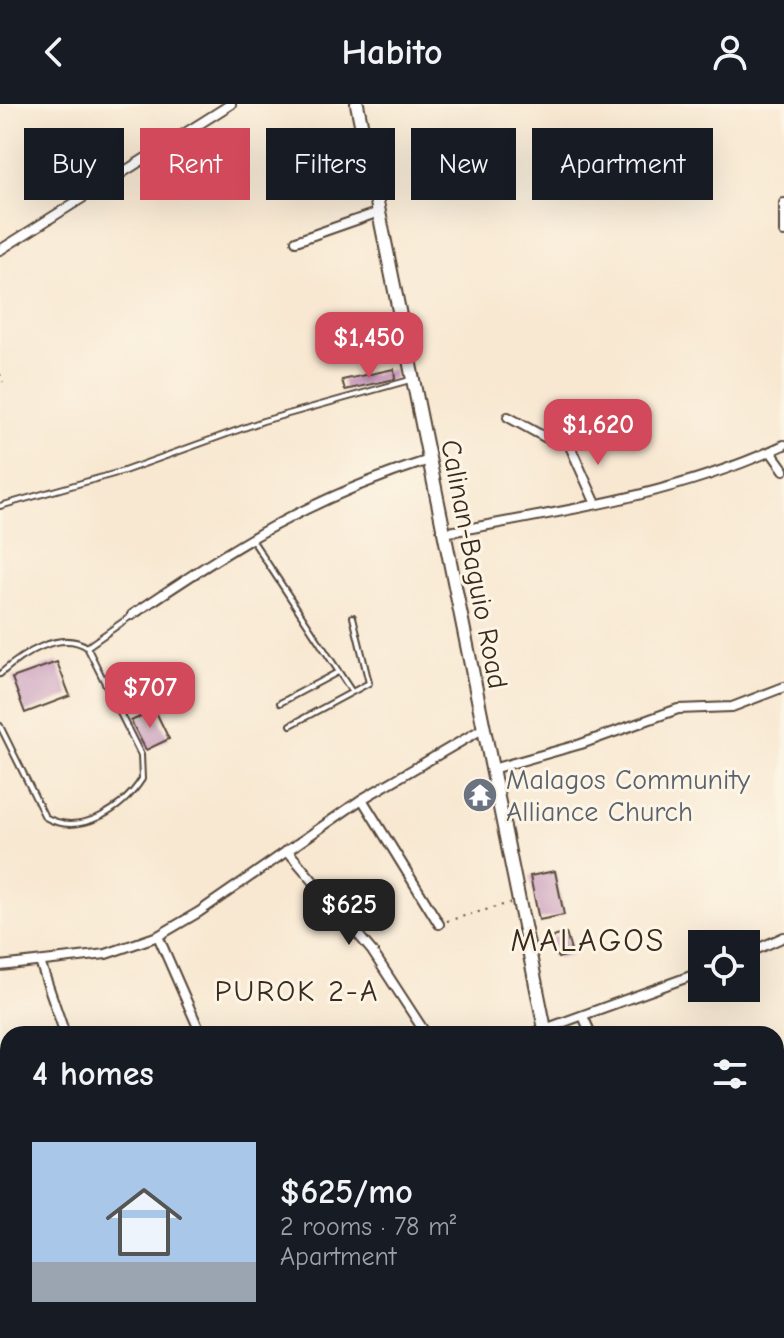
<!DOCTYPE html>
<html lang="en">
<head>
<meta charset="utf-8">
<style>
	:root { --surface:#171b24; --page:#242831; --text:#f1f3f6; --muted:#9ea1a6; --accent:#d1495b }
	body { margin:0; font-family:"Comic Neue",sans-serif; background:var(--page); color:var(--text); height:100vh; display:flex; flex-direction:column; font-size:30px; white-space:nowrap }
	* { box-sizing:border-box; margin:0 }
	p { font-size:26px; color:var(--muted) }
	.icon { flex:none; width:44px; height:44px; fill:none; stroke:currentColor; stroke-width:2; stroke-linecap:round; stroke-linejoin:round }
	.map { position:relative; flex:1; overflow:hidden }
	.drawer { position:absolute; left:0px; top:922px; width:784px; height:312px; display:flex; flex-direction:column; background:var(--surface); border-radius:24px 24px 0 0; box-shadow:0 8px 32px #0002 }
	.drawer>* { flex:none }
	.hud { position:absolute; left:24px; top:24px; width:736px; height:72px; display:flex; gap:16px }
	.tools { position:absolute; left:688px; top:826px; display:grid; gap:16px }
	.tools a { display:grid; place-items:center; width:72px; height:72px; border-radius:0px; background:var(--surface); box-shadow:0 8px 32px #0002; font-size:40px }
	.price { position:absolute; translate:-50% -68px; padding:0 18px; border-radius:16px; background:var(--accent); color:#fff; font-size:26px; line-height:52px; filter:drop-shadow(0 2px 4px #0008) }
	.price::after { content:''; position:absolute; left:50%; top:48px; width:24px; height:18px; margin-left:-12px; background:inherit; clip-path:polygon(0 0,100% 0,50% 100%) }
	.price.current { background:#222; color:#fff }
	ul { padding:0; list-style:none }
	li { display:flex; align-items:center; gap:24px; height:200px; padding:0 32px }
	li span { display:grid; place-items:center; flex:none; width:224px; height:160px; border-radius:0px; color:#555 }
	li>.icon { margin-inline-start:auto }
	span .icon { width:96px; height:96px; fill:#fffc; stroke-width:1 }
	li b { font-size:34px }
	h2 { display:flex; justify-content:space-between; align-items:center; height:96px; padding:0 32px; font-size:34px }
	.chip { padding:0 28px; border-radius:0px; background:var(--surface); box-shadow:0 8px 32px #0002; font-size:28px; line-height:72px }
	.chip.current { background:var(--accent); color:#fff }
	header { display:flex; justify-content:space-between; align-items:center; height:104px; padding:0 32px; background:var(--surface); font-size:36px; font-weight:700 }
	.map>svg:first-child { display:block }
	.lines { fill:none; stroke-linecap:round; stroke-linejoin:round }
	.stream { stroke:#71b0e4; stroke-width:3 }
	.building { fill:#c494ba }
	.service-casing { stroke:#574639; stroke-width:8 }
	.minor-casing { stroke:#574639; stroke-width:12 }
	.secondary-casing { stroke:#574639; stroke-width:16 }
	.path { stroke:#574639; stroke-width:2; stroke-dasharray:2 6; stroke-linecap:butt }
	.service { stroke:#fff; stroke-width:4 }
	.minor { stroke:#fff; stroke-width:8 }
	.secondary { stroke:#fff; stroke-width:12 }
	.labels { text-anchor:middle; stroke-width:6; stroke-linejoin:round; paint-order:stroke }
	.street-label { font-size:28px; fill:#3b2a1e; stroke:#fcf5e5 }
	.worship-label { font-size:28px; fill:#5b616d; stroke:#fcf5e5; text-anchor:start }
	.neighbourhood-label { font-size:30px; letter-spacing:2px; fill:#3b2a1e; stroke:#fcf5e5 }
	.quarter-label { font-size:32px; letter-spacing:2px; fill:#3b2a1e; stroke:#fcf5e5 }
</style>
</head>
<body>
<header><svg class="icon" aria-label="back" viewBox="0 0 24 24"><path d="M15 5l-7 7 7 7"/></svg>Habito<svg class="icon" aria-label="person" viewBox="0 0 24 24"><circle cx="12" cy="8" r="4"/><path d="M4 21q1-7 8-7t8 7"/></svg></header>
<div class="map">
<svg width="784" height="1234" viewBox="0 0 784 1234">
	<rect width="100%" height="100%" fill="#fcf5e5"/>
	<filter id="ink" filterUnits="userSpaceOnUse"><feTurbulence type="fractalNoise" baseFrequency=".0125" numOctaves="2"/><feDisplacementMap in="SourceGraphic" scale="16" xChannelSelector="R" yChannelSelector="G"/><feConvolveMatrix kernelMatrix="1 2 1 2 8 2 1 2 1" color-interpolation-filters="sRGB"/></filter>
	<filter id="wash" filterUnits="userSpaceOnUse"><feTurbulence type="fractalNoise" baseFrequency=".006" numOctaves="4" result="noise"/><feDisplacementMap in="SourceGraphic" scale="32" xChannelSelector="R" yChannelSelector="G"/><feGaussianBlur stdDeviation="1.8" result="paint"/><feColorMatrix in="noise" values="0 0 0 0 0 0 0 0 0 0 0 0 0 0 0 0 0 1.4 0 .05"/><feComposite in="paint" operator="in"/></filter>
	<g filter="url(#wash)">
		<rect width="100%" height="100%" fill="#f8e8d2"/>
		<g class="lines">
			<path class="stream" d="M0,993L8,994
				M21,1234L22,1226"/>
		</g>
		<g id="blocks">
			<path class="building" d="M394,265L395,275L345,286L342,276Z
				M57,558L70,592L25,609L12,574Z
				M155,606L169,635L146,646L131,617Z
				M555,767L564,811L539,816L530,772Z
				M566,829L572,850L558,854L550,838L553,833Z"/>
		</g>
	</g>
	<g filter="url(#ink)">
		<use href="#blocks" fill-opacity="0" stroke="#574639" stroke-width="2"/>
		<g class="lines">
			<g class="service-casing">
				<path id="service" d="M0,402L124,367L263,317L410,276
					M251,434L352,588
					M87,543L131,512
					M0,570C21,551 60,525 87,543L141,651L142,675C123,705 80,733 45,713L0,622
					M280,599L338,568
					M291,621L369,579L353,513
					M160,1226L161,1234
					M317,1234V1226"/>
			</g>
			<g class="minor-casing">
				<path id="minor" d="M784,99V128
					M296,137L379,108
					M0,146L231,0
					M508,313L550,336L569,340
					M771,348L784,366
					M596,400L569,340L572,331L604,313
					M444,429C558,408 678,391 784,341
					M132,511C235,441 310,394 429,356
					M492,665L581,640L678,605L732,603L784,583
					M362,695L439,820
					M287,746L372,847L426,930
					M158,832L201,930
					M746,850L784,833
					M40,858L65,930
					M0,862L106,850L158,832L199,808L362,695L484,624
					M583,912L591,930
					M531,930L702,868
					M776,988L784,985
					M776,1084L784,1080
					M518,1226L524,1230L540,1226
					M63,1234L65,1226"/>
			</g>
			<g class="secondary-casing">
				<path id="secondary" d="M357,0L546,930
					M605,1226L606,1234"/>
			</g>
			<path class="path" d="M0,270L3,278
				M447,817L510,799
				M3,1234L8,1190"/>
			<use href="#service" class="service"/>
			<use href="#minor" class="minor"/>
			<use href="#secondary" class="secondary"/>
		</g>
	</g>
	<defs>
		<g id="temple-disc" transform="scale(1.8)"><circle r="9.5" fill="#6b7280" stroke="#fcf5e5"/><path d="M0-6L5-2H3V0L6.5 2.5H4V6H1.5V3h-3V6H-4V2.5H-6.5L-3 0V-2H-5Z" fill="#fff"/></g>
	</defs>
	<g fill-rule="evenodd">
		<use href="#temple-disc" x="480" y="691"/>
	</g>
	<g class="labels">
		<g class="street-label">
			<text transform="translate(475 460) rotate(79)" y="10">Calinan-Baguio Road</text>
		</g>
		<g class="worship-label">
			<text x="506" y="685">Malagos Community<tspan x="506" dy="32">Alliance Church</tspan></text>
		</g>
		<g class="neighbourhood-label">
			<text x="297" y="897">PUROK 2-A</text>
		</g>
		<g class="quarter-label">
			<text x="588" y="847">MALAGOS</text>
		</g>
	</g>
</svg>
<div class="tools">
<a><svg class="icon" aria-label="locate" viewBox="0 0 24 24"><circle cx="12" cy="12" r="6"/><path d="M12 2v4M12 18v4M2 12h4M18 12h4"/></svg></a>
</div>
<b class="price" style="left:369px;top:276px">$1,450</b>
<b class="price" style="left:598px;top:363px">$1,620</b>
<b class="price" style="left:150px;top:626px">$707</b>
<b class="price current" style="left:349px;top:843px">$625</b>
<div class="hud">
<a class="chip">Buy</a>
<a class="chip current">Rent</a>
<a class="chip">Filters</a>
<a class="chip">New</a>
<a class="chip">Apartment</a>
</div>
<section class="drawer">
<h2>4 homes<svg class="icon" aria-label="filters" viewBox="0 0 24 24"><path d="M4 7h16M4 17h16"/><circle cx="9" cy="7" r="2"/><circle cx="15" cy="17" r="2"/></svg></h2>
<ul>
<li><span style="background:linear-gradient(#a9c7e8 75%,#9aa5b1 0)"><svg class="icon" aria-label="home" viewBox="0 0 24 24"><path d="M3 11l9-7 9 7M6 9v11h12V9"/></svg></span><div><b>$625/mo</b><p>2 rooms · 78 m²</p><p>Apartment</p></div></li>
</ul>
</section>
</div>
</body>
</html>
